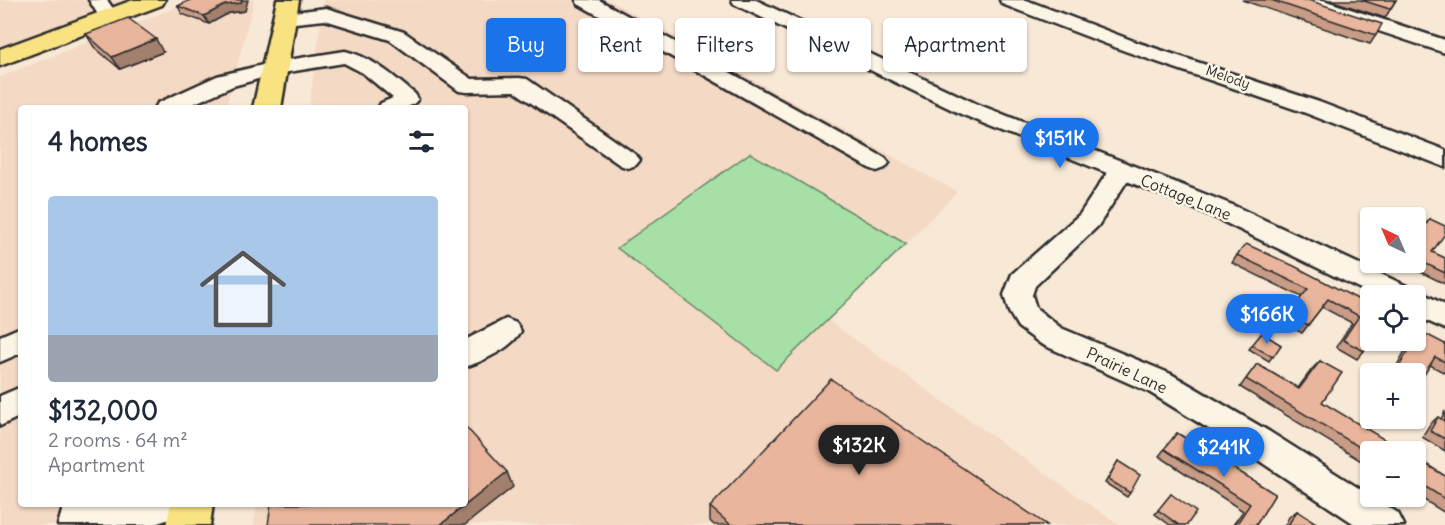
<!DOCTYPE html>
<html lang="en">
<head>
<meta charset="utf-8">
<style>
	:root { --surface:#fff; --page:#f2f2f3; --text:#1f2937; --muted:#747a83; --accent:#1a73e8 }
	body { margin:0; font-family:Delius,sans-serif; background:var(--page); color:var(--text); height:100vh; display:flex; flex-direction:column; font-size:22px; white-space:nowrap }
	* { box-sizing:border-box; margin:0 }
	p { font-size:20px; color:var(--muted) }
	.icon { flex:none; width:33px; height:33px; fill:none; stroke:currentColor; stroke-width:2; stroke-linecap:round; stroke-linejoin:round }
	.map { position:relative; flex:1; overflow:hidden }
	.side { position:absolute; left:18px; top:105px; width:450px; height:402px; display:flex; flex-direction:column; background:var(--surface); border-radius:6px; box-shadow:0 2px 4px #0004 }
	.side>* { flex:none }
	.banner { position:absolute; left:486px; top:18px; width:570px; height:54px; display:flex; gap:12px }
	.needle { width:39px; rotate:316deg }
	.controls { position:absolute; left:1360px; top:207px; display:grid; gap:12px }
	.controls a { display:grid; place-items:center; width:66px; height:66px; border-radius:6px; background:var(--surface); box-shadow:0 2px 4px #0004; font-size:30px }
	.price { position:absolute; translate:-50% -51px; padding:0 14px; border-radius:21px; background:var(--accent); color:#fff; font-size:20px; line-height:39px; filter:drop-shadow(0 2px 3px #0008) }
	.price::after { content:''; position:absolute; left:50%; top:36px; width:18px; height:14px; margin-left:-9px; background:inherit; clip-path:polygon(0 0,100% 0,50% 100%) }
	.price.active { background:#222; color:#fff }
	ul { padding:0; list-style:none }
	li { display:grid; align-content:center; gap:12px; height:318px; padding:0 30px }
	li span { display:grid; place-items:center; height:186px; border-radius:6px; color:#555 }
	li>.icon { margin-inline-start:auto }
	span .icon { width:108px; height:108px; fill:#fffc; stroke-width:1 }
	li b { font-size:26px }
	h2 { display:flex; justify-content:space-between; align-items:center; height:72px; padding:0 30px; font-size:26px }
	.chip { padding:0 21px; border-radius:6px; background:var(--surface); box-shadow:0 2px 4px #0004; font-size:21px; line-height:54px }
	.chip.active { background:var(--accent); color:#fff }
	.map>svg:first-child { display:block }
	.built { fill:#f4d9c5 }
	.green { fill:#a6e0a6; stroke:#688668; stroke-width:1.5 }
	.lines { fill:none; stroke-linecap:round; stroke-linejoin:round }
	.minor-casing { stroke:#2b2b2b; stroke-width:5 }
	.major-casing { stroke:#2b2b2b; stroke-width:5 }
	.minor { fill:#fcf5e5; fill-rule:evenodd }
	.major { fill:#f8e281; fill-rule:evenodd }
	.wall { fill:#c89c86; stroke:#2b2b2b; stroke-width:1.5 }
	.shaded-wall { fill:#a37f6d; stroke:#2b2b2b; stroke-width:1.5 }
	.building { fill:#e9b59c; stroke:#2b2b2b; stroke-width:1.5 }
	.labels { text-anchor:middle; stroke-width:5; stroke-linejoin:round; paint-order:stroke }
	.far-street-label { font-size:14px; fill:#2b2b2b; stroke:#fcf5e5 }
	.street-label { font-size:16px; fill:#2b2b2b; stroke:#fcf5e5 }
</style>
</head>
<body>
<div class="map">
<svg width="1445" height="525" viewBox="0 0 1445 525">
	<rect width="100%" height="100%" fill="#f8e8d6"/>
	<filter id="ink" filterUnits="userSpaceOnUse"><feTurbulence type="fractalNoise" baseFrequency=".0167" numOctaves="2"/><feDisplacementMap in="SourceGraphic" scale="12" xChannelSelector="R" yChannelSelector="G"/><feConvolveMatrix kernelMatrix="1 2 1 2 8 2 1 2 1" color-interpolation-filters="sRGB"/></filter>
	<g filter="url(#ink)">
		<path class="built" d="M0,0H131L0,49Z
			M195,0H254L226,108H21V504H124L119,525H0V77Z
			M324,0H609L957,192L906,244L750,153L775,369L827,320L1119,525H254L257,504H465V108H309Z"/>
		<path class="green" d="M750,153L906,244L776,370L617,248Z"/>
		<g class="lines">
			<g class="minor-casing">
				<path id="minor" d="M89,0H107L119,17L116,21H102Z
					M576,0H599L885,158L889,163L885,168L877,171L869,168L578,4Z
					M732,0H756L977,104L1230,204L1411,288L1413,293L1426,295L1445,305V329L1416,316V296H1375L1212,216L1127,181L1098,226L1035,286L1032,295L1036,308L1061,328L1171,374L1270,432L1398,513L1404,525H1356L1246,452L1149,392L1041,344L1018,327L1009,312L1004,295L1012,274L1080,214L1107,173L961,114L734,4Z
					M1000,0H1026L1139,43L1319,102L1445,150V167L1303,112L1125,51L1002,4Z
					M1295,0H1323L1445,40V53L1297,4Z
					M326,8L404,32L472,79L519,78L527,79L636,155L640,160L636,165L628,168L620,165L514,91L467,92L459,91L390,40L325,20L285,24L278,22L275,18L278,14Z
					M345,51C374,58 393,76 415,94L418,99C409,112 392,108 378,108L381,103L393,98L363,73L344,63L276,74L233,86L184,108H155L158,103L217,76L275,62Z
					M506,319L516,323L521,331C512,348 483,361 465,367V340Z
					M21,327V353L0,362V336Z
					M21,387V416L0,426V396Z
					M64,504H98V506L107,504H186L181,515L152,525H58Z"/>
			</g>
			<g class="major-casing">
				<path id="major" d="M133,0H165L162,5L0,66V49Z
					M277,0H299L281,108H253Z
					M171,504H213L210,525H166Z"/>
			</g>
			<use href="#minor" class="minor"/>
			<use href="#major" class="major"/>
		</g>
		<path class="wall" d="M1242,0H1308L1376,35L1370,44Z
			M1330,0H1396L1385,18Z
			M178,6L245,11L229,13L209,24L182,14Z
			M86,34L163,52L120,69L94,47Z
			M1430,219L1432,252L1445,258V284L1400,262H1416V236Z
			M1237,255L1371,306L1364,351L1357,359L1336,347L1352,323L1322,307L1302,333L1282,322L1302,297L1232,263Z
			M1262,333L1281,345L1269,361L1249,349Z
			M1385,340H1416L1445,344V373L1430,365L1420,381L1416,385V374H1392L1405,351Z
			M1320,361L1322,402L1371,452V467L1240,387L1257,364L1298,388L1312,369Z
			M1371,395V412L1363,407Z
			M1445,411V451L1422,437L1430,424L1438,417L1441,419Z
			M1177,433L1275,494L1256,525H1233L1243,511L1159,456Z
			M1416,458L1445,476V513L1416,495Z
			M1118,461L1130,493L1127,497L1105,483Z
			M1171,494L1187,525H1170L1155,514Z
			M710,507L1047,525H714L710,521Z
			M1297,511L1319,525H1285L1289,517Z"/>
		<path class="shaded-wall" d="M242,0H248L245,11L229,13L209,24L204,16L225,5Z
			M156,39L163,52L120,69L112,57Z
			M507,472L513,487L465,525H440Z"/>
		<path class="building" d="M190,0H242L241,3L225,5L204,16L178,6Z
			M1271,0H1308L1382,24L1376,35Z
			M1361,0H1396L1390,9Z
			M128,18L156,39L112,57L86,34Z
			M1430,219L1445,226V234L1432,252L1445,258V273L1416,259V238Z
			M1246,244L1294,266L1371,306V340H1372L1364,351L1343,340L1359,316L1328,299L1308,325L1288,314L1308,289L1237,255Z
			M1416,329L1445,344V362L1435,357L1420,381L1416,379V374H1395L1412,344L1405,340H1416Z
			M1262,333L1281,345L1273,357L1252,345Z
			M1320,361L1342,373L1322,402L1405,452H1371V454L1246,379L1257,364L1299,389Z
			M831,379L1047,525H731L710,507Z
			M1438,417L1444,421L1445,419V439L1430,431Z
			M465,426L507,472L440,525H268L271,504H465Z
			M1177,433L1275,494L1256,525H1236L1250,504L1164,449Z
			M1416,458L1445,476V499L1416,481Z
			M1118,461L1140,475L1130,493L1108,479Z
			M1171,494L1196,512L1187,525H1179L1158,510Z
			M1297,511L1319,525H1288Z"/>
	</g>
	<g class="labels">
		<g class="far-street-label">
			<text transform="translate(1228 77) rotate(19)" y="5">Melody</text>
		</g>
		<g class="street-label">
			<text transform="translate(1186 197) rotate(22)" y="6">Cottage Lane</text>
			<text transform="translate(1127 370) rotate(25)" y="6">Prairie Lane</text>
		</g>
	</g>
</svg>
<div class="controls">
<a><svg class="needle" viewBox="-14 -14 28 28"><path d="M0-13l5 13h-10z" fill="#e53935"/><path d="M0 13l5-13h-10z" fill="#747a83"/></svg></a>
<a><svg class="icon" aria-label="locate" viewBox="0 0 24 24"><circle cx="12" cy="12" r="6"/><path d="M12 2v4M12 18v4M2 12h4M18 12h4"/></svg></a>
<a>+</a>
<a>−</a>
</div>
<b class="price" style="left:1060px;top:169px">$151K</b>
<b class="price" style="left:1267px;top:345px">$166K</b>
<b class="price active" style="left:859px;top:476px">$132K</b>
<b class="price" style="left:1224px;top:478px">$241K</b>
<div class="banner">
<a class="chip active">Buy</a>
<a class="chip">Rent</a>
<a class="chip">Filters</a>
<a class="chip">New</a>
<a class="chip">Apartment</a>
</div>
<section class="side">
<h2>4 homes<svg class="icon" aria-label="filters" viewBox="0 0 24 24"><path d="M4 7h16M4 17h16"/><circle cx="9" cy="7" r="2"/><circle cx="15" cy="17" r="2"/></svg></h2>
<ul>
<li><span style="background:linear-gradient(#a9c7e8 75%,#9aa5b1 0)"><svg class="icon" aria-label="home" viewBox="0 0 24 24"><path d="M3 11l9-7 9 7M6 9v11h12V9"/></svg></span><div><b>$132,000</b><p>2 rooms · 64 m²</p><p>Apartment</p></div></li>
</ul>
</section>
</div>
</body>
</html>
